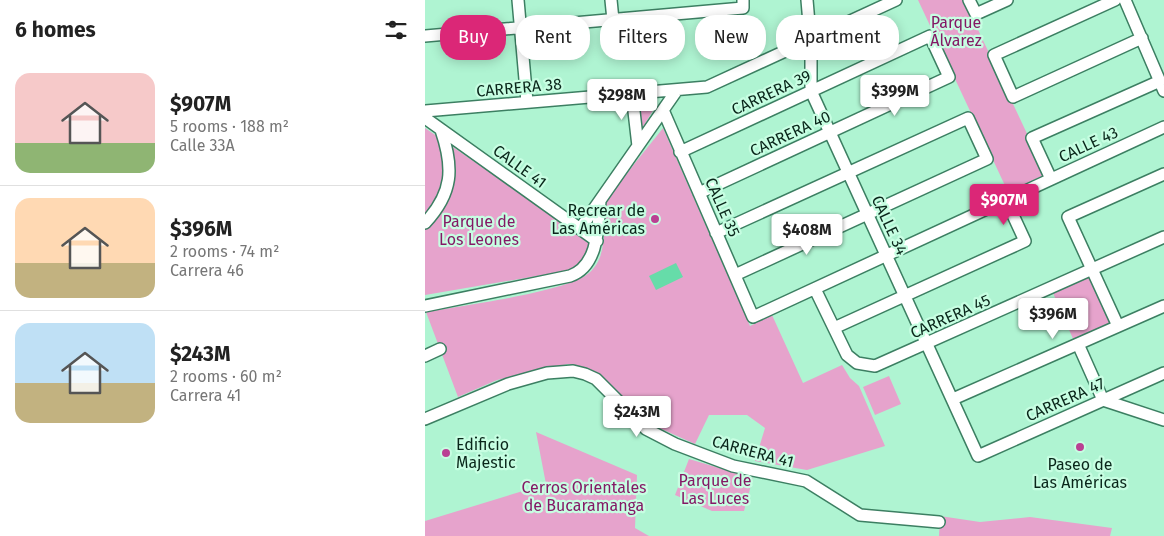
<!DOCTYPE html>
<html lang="en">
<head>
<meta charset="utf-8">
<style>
	:root { --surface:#fff; --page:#f2f2f2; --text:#222; --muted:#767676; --line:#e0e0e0; --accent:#db2777 }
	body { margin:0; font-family:"Fira Sans",sans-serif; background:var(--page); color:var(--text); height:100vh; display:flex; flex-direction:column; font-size:19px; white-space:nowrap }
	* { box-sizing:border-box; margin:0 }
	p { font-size:16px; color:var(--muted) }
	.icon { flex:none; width:28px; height:28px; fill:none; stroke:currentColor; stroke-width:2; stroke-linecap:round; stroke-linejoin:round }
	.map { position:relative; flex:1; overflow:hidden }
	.panel { display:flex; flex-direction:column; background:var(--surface); width:425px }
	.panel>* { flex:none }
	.banner { position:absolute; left:15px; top:15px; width:475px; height:45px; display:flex; gap:10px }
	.price { position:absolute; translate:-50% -42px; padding:0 11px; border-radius:5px; background:#fff; color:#222; font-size:16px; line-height:32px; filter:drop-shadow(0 1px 2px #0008) }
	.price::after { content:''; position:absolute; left:50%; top:30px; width:15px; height:11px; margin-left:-8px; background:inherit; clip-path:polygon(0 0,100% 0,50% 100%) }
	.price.current { background:var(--accent); color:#fff }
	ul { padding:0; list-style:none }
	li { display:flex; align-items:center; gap:15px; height:125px; padding:0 15px }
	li+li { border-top:1px solid var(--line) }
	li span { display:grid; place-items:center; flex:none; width:140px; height:100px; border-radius:15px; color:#555 }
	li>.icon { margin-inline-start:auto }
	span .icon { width:60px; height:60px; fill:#fffc; stroke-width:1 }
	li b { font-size:21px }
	h2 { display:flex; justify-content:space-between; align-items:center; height:60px; padding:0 15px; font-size:21px }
	.pill { padding:0 18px; border-radius:20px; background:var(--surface); box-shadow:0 2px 12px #0003; font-size:18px; line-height:45px }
	.pill.current { background:var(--accent); color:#fff }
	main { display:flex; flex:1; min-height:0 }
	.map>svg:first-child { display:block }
	.green { fill:#e6a3cc }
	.water { fill:#66dca9 }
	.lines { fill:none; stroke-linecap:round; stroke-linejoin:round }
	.minor-casing { stroke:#3c7f62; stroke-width:14 }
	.minor { stroke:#fff; stroke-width:11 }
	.poi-dot { fill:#ba4093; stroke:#c7fee2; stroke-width:2 }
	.labels { text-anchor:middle; stroke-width:4.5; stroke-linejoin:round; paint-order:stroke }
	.park-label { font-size:16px; fill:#841965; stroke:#c7fee2 }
	.street-label { font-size:16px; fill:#09261a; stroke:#c7fee2 }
	.poi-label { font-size:16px; fill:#09261a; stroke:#c7fee2; text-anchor:end }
</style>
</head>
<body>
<main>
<section class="panel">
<h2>6 homes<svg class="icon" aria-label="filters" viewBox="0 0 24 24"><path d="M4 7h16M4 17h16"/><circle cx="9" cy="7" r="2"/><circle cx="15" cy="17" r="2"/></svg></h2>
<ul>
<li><span style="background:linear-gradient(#f6c9c9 70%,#8fb573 0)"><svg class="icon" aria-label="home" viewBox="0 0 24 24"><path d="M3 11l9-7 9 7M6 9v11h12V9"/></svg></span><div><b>$907M</b><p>5 rooms · 188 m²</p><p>Calle 33A</p></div></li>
<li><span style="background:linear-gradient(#ffd9b3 65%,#c2b280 0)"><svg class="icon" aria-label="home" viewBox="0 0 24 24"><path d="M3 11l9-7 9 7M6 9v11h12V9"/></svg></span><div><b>$396M</b><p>2 rooms · 74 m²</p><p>Carrera 46</p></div></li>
<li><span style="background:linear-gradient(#bfe0f5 60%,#c2b280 0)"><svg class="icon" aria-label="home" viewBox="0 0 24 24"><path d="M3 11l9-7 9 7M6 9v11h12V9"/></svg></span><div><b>$243M</b><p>2 rooms · 60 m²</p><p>Carrera 41</p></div></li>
</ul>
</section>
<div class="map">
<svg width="739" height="536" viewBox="0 0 739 536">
	<rect width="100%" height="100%" fill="#aff4d2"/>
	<path class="green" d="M493,0H539L621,174L583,192Z
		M232,104L216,130L215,106Z
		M0,128L167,242L160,260L147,270L0,295Z
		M238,128L325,326L347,315L378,383L417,365L425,378L434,386L460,446L382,470L330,461L340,428L322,415H284L270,444L223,423L163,369L153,366L143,364L72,380L33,397L1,312C35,306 142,292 164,273C184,256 177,226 181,204C183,195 229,140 238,128Z
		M664,276L685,324L649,341L628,293Z
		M464,376L476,404L450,415L438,387Z
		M111,432L212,475L210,528L224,536H0V521L121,484Z
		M264,459L328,478L319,511H287L250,495Z
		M515,516L555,522L605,517L687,528L685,536H514Z"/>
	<path class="water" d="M251,263L258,277L231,290L224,276Z"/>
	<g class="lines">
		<g class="minor-casing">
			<path id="minor" d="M93,0L102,102
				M186,0L188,20
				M382,0L386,47V91L553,456L739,373
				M544,0L551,14L582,0
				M690,0L569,55L588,97L717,38
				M700,0L739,91
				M0,36L318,8V0
				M207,94L213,146
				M238,110L328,317L739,127
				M0,111L282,87L471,0
				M0,118L172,241
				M255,152L505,36L524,77L274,193
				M626,179L607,138L735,81
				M0,223C28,193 29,168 16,130
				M155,229L252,90
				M291,233L543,118L562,159L310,275
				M390,289L422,355L432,363L450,366L739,237
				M0,306L145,276C174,266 173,226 175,201
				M693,326L643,217L739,174
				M409,328L600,241L581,200
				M653,344L678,400L739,420
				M0,356L15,349
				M528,399L739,306
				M0,419L83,384L122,373L148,371L160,374L171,379L221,429L250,444L308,466L381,481L435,515L514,522"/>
		</g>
		<use href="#minor" class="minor"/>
	</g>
	<g class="poi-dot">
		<circle cx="230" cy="219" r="5"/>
		<circle cx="655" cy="447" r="5"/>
		<circle cx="21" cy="453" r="5"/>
	</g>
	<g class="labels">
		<g class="park-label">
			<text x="531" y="28">Parque<tspan x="531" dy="18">Álvarez</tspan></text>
			<text x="54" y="227">Parque de<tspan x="54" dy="18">Los Leones</tspan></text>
			<text x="290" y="486">Parque de<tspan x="290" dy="18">Las Luces</tspan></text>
			<text x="159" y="493">Cerros Orientales<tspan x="159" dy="18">de Bucaramanga</tspan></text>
		</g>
		<g class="street-label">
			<text transform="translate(94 87) rotate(-5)" y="6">CARRERA 38</text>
			<text transform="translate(346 92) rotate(-25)" y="6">CARRERA 39</text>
			<text transform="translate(365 133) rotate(-25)" y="6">CARRERA 40</text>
			<text transform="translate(663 144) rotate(-25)" y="6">CALLE 43</text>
			<text transform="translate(95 166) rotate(36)" y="6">CALLE 41</text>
			<text transform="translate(298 207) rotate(66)" y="6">CALLE 35</text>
			<text transform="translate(465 225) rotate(65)" y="6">CALLE 34</text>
			<text transform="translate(525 316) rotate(-24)" y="6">CARRERA 45</text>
			<text transform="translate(640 399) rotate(-24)" y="6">CARRERA 47</text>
			<text transform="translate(328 451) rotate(15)" y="6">CARRERA 41</text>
		</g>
		<g class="poi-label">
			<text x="220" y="216">Recrear de<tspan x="220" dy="18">Las Américas</tspan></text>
			<text x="31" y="450" text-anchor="start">Edificio<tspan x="31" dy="18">Majestic</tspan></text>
			<text x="655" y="470" text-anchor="middle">Paseo de<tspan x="655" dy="18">Las Américas</tspan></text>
		</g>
	</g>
</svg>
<b class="price" style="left:470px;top:117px">$399M</b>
<b class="price" style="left:197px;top:121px">$298M</b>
<b class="price current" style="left:579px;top:226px">$907M</b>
<b class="price" style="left:382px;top:256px">$408M</b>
<b class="price" style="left:628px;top:340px">$396M</b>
<b class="price" style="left:212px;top:438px">$243M</b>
<div class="banner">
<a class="pill current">Buy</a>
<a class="pill">Rent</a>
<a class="pill">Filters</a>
<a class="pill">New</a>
<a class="pill">Apartment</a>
</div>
</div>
</main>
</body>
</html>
